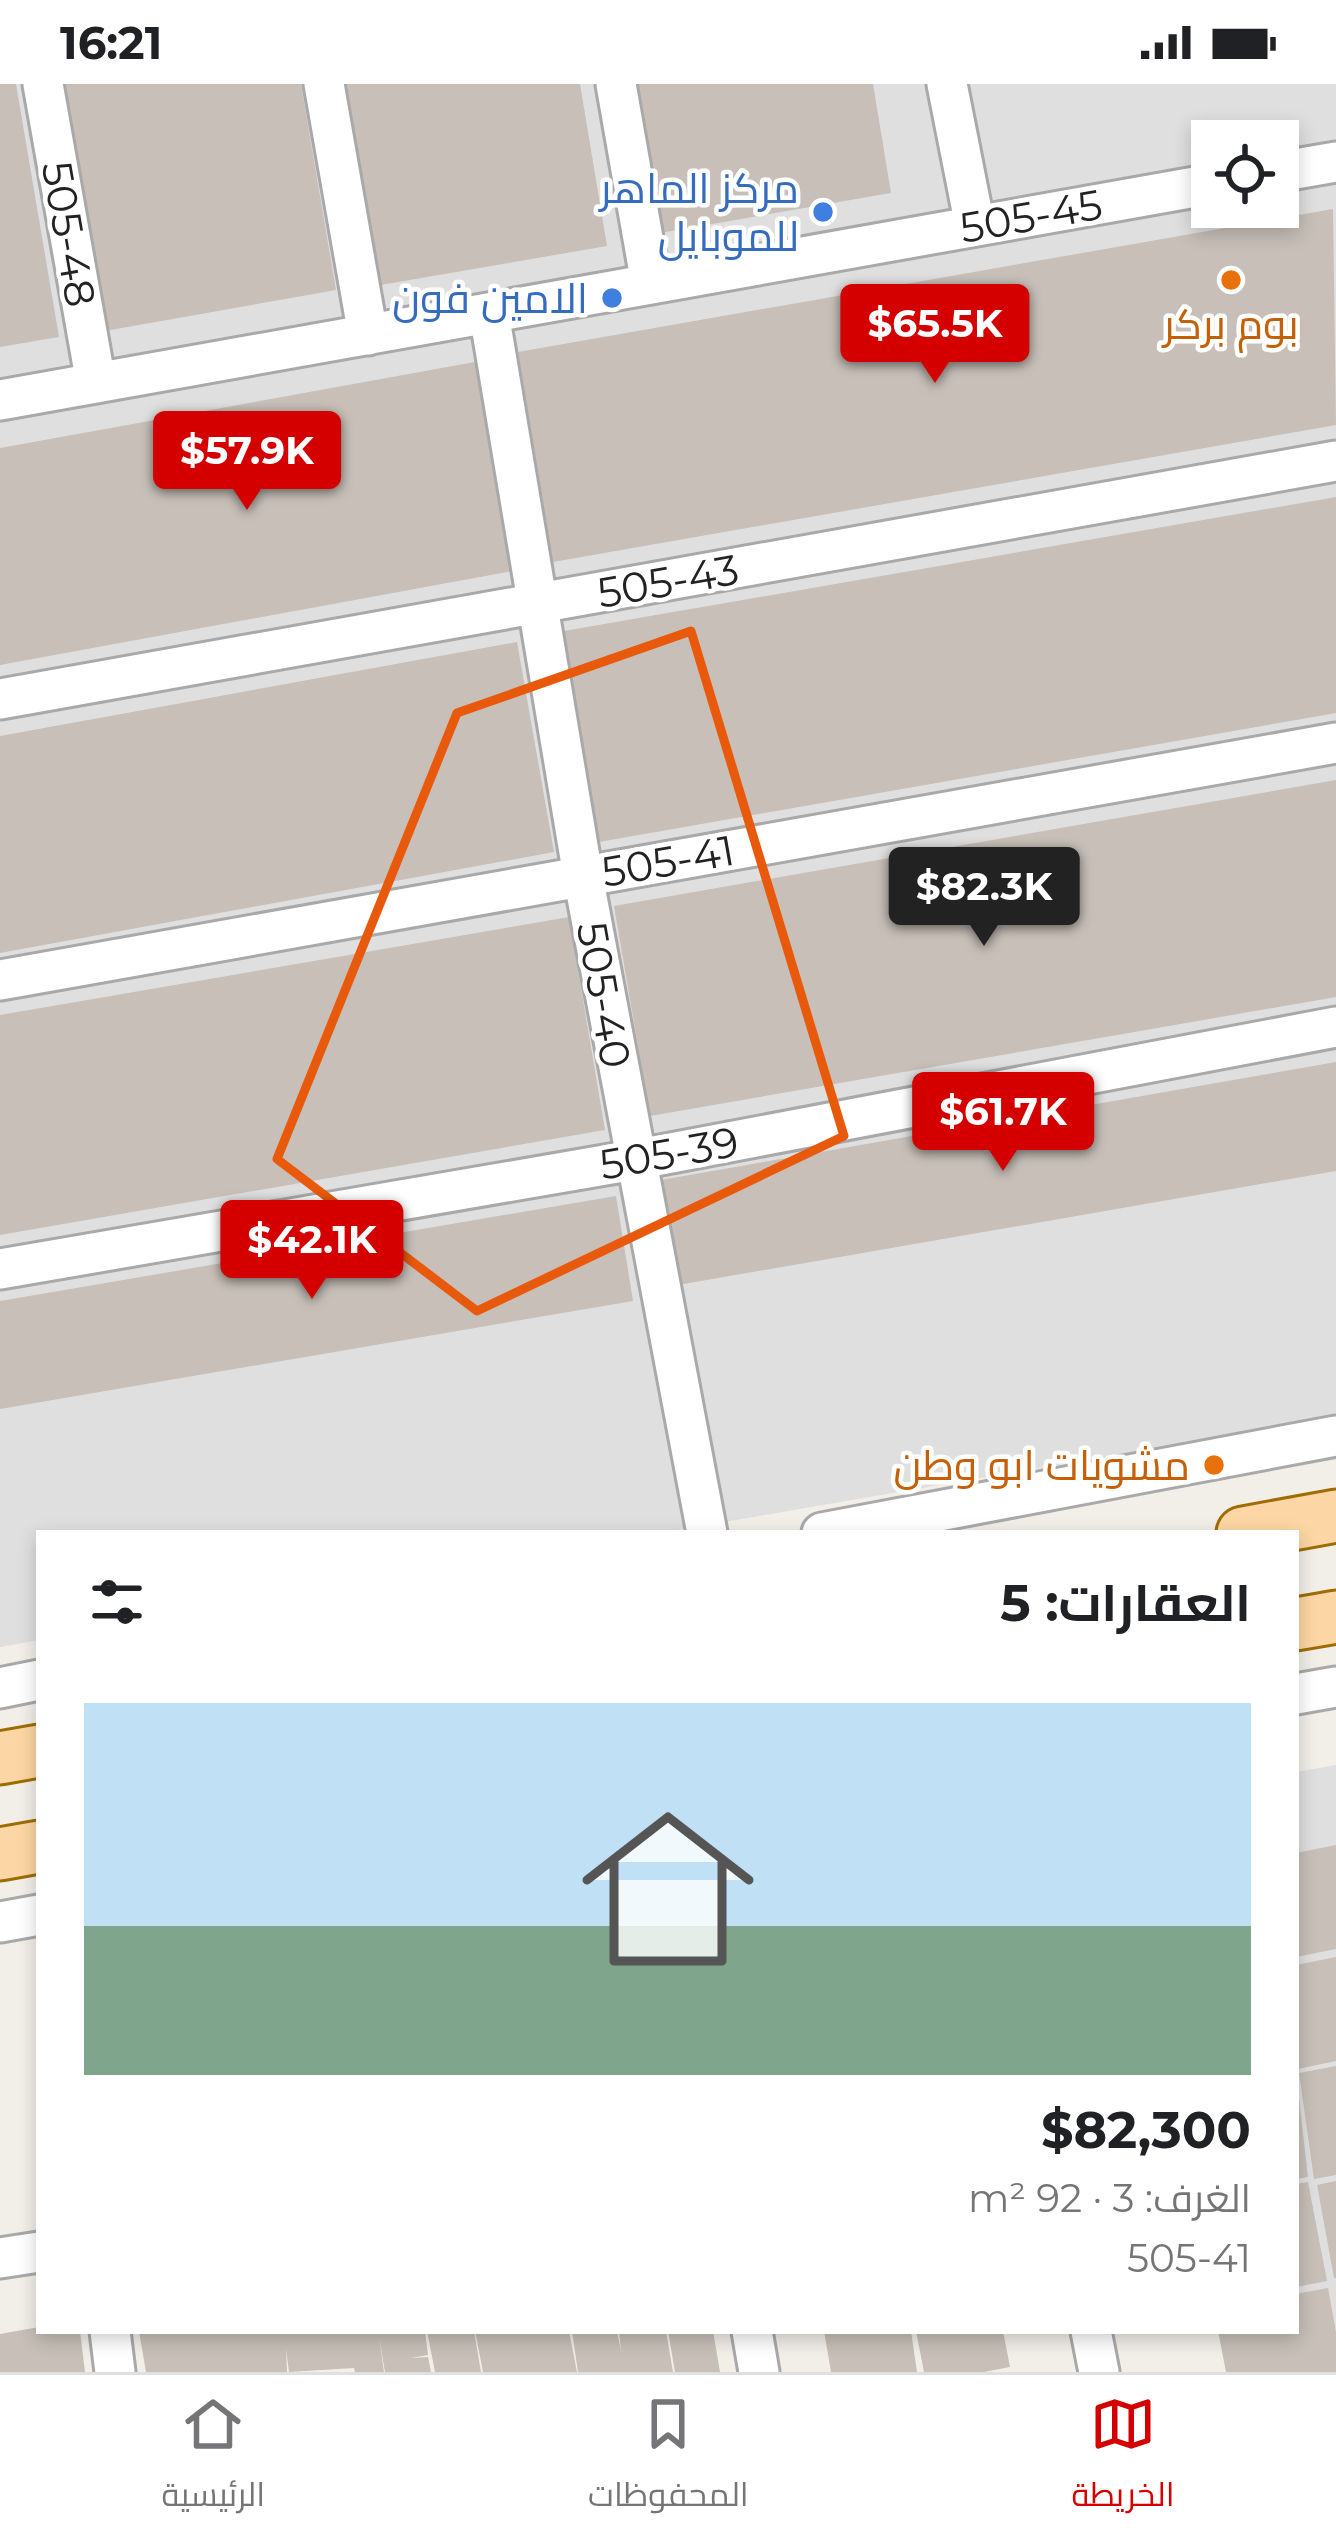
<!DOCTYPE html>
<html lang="ar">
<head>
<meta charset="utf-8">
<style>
	:root { --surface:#fff; --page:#f6f6f6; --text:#202124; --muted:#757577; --line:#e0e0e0; --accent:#d40000 }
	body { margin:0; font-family:Montserrat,Cairo,sans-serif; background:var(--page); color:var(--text); direction:rtl; height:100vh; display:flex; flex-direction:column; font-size:45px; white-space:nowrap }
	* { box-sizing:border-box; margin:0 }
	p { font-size:39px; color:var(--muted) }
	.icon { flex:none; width:66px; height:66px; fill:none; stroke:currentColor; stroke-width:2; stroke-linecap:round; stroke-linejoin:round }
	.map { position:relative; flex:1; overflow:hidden; direction:ltr }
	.sheet { position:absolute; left:36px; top:1446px; width:1263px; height:804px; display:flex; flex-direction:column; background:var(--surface); border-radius:0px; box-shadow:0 6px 18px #0003; direction:rtl }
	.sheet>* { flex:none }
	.tools { position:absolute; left:1191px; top:36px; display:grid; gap:24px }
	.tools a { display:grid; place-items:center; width:108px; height:108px; border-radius:0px; background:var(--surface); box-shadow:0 6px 18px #0003; font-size:60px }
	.price { position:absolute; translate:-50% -102px; padding:0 27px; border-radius:12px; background:var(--accent); color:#fff; font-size:39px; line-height:78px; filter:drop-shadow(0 3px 6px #0008) }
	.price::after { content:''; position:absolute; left:50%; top:72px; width:36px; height:27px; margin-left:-18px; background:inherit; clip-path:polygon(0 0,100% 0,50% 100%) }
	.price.on { background:#222; color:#fff }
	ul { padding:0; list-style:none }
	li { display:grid; align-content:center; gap:24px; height:636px; padding:0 48px }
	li+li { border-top:3px solid var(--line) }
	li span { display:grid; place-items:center; height:372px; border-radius:0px; color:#555 }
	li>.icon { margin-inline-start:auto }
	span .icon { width:216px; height:216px; fill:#fffc; stroke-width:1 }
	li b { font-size:51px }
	h2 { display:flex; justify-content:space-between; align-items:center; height:144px; padding:0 48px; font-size:51px }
	.status { display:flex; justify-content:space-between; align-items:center; height:84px; padding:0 60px; background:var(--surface); direction:ltr }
	.status svg { height:33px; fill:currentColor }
	.dock { display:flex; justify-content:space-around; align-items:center; height:168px; border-top:3px solid var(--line); background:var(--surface); font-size:33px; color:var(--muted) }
	.dock a { display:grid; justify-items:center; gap:6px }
	.dock .on { color:var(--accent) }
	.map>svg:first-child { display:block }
	.residential { fill:#e0dfdf; fill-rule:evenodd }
	.building { fill:#c7bfb8 }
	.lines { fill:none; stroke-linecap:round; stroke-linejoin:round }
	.minor-casing { stroke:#a9a9a9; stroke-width:45 }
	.major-casing { stroke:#a06b00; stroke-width:57 }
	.minor { stroke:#fff; stroke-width:39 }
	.major { stroke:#fcd6a4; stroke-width:51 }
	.marked { fill:none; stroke:#e8590c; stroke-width:9; stroke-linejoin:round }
	.shop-dot { fill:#3f7fe0; stroke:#fff; stroke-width:4.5 }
	.food-dot { fill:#e8710a; stroke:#fff; stroke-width:4.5 }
	.labels { text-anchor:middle; stroke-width:9; stroke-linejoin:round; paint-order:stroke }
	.shop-label { font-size:42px; fill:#366cbe; stroke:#fff; text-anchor:end }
	.street-label { font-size:42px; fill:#222; stroke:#fff }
	.food-label { font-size:42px; fill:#c56008; stroke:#fff }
</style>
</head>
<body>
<div class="status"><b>16:21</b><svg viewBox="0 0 49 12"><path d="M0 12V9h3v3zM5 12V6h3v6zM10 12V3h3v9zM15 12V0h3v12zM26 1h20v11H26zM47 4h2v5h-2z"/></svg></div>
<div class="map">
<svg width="1336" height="2288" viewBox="0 0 1336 2288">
	<rect width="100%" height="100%" fill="#f2efe9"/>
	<path class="residential" d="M0,0H1336V1333L660,1449H39V1556L0,1563ZM1212,57H1278V123H1212Z
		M1336,1681V2288L1296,2247V1688Z"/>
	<path class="building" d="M0,0H16L59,253L0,263Z
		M63,0H301L336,206L105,247Z
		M341,0H580L607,162L375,202Z
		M634,0H873L891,109L660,149Z
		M1333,125L1336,341L553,478L518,268Z
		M475,278L513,487L0,581V364Z
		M1336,413V629L599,758L564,547Z
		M517,558L554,768L0,869V652Z
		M1336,696V913L650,1032L614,822Z
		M569,833L605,1046L0,1151V931Z
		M1336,978V1087L678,1201L661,1096Z
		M616,1112L633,1217L0,1325V1217Z
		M1336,1761V1865L1296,1873V1769Z
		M1336,1873V1977L1298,1985L1296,1881Z
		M1336,1982V2091L1314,2095L1299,1989Z
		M1296,2014H1299L1308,2093L1296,2095Z
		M1336,2097V2194H1334L1317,2101Z
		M1308,2098L1327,2197L1296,2203V2100Z
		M1328,2204L1336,2248V2288H1226L1218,2247H1296V2210Z
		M39,2243V2247H80L85,2288H0V2250Z
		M139,2247H425L428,2271L411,2274L428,2273L431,2288H385L379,2253L384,2288H355L354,2284L289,2288L286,2265L287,2288H146Z
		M427,2247H474L481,2288H435Z
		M475,2247H569L577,2288H483Z
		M577,2247H617L621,2267L619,2247H666L673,2288H578L572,2248Z
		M668,2247H713L720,2288H675Z
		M824,2247H911L917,2288H831Z
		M916,2247H1003L1010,2283L984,2288H924Z"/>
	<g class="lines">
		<g class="minor-casing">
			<path id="minor" d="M43,0L96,299
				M324,0L368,251
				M616,0L651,200
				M947,0L975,142
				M1278,88L1336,78
				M489,229L583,792L707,1449
				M0,316L1212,100
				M0,615L1336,377
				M0,896L1336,659
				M0,1185L634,1076L1336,943
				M822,1449L1336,1352
				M0,1604L39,1596
				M1296,1610L1336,1603
				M0,1838L39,1831
				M0,2174L39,2168
				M110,2247L115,2288
				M752,2247L759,2288
				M1091,2247L1099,2288"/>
		</g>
		<g class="major-casing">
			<path id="major" d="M1243,1449L1336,1432
				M1296,1540L1336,1533
				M0,1674L39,1667
				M0,1770L39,1763"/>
		</g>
		<use href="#minor" class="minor"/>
		<use href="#major" class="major"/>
	</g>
	<path class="marked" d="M691,547L844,1052L477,1227L277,1075L457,629Z"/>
	<g class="shop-dot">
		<circle cx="823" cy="128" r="12"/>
		<circle cx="612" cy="214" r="12"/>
	</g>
	<g class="food-dot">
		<circle cx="1231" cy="196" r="12"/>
		<circle cx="1214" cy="1381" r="12"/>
	</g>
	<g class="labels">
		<g class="shop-label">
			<text x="799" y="119">مركز الماهر<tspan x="799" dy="48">للموبايل</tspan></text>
			<text x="588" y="229">الامين فون</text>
		</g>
		<g class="street-label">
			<text transform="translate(1031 132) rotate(-10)" y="15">505-45</text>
			<text transform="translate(69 150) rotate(80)" y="15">505-48</text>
			<text transform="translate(668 497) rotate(-10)" y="15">505-43</text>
			<text transform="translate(668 777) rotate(-10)" y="15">505-41</text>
			<text transform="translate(604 911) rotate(80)" y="15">505-40</text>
			<text transform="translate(669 1069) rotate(-10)" y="15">505-39</text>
		</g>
		<g class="food-label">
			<text x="1231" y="255">بوم بركر</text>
			<text x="1190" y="1396" text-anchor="end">مشويات ابو وطن</text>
		</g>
	</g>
</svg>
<div class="tools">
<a><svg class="icon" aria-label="locate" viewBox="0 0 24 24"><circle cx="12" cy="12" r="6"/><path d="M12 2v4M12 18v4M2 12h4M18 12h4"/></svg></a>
</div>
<b class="price" style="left:935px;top:302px">$65.5K</b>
<b class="price" style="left:247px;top:429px">$57.9K</b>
<b class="price on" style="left:984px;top:865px">$82.3K</b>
<b class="price" style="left:1003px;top:1090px">$61.7K</b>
<b class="price" style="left:312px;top:1218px">$42.1K</b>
<section class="sheet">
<h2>العقارات: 5<svg class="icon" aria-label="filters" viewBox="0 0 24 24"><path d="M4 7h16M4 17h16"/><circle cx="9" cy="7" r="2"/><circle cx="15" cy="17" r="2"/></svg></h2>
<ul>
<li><span style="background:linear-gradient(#bfe0f5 60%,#7fa58c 0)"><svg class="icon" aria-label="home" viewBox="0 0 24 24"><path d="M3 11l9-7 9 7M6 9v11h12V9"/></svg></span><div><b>$82,300</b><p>الغرف: 3 · 92 m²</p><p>505-41</p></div></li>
</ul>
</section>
</div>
<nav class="dock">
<a class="on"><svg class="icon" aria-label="map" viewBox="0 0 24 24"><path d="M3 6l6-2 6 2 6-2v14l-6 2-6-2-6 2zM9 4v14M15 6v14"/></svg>الخريطة</a>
<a><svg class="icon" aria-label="saved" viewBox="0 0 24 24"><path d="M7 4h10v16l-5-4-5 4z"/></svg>المحفوظات</a>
<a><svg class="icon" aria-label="home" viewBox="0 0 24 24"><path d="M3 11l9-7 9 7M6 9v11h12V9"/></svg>الرئيسية</a>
</nav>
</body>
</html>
